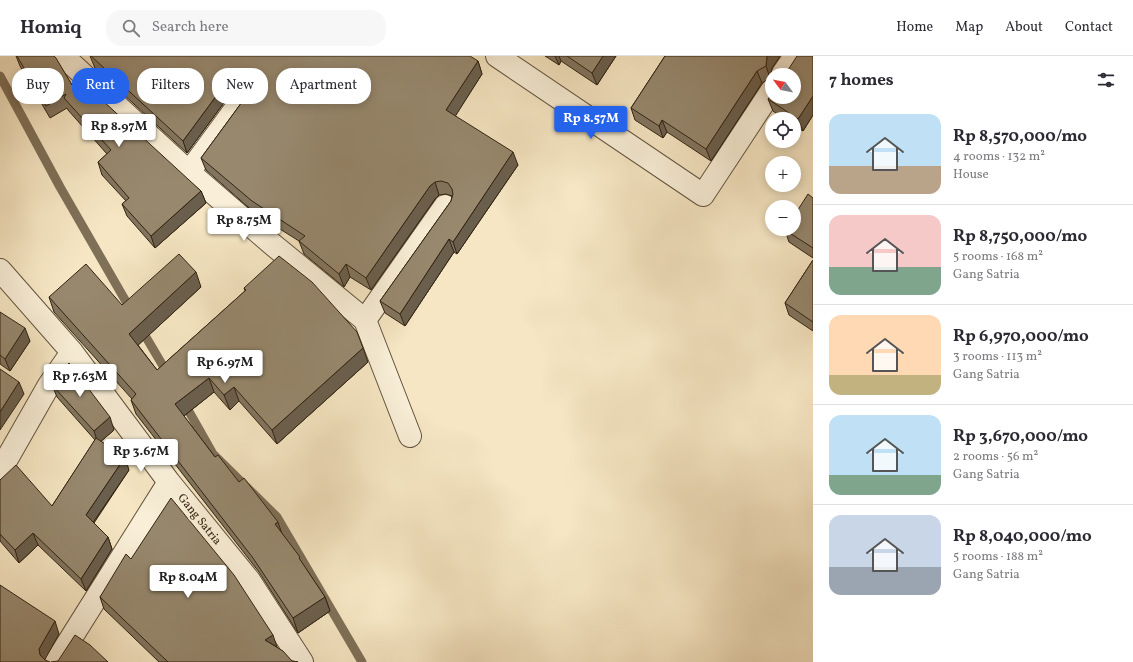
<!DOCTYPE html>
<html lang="en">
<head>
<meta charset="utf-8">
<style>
	:root { --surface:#fff; --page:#f7f7f7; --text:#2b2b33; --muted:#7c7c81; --line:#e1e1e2; --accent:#2563eb }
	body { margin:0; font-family:Vollkorn,serif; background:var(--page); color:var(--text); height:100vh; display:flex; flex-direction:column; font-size:15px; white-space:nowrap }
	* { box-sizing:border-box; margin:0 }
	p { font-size:13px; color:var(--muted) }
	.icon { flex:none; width:22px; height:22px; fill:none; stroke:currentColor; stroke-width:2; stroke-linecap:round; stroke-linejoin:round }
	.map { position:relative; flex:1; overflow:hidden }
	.panel { display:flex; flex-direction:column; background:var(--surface); width:320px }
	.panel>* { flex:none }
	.hud { position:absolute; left:12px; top:12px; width:380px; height:36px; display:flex; gap:8px }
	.needle { width:26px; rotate:302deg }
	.controls { position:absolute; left:765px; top:12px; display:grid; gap:8px }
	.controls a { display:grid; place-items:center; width:36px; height:36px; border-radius:50%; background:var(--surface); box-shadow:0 2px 10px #0003; font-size:20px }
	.price { position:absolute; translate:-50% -34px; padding:0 9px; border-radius:4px; background:#fff; color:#222; font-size:13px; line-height:26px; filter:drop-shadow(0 1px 2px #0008) }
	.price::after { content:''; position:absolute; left:50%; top:24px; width:12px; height:9px; margin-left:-6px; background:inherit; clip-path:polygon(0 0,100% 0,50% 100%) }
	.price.active { background:var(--accent); color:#fff }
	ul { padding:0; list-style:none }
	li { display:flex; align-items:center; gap:12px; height:100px; padding:0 16px }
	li+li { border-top:1px solid var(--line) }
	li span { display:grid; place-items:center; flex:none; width:112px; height:80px; border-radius:12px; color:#555 }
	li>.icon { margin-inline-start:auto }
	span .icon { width:48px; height:48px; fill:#fffc; stroke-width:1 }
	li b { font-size:17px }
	h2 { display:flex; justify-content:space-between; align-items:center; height:48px; padding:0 16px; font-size:17px }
	.pill { padding:0 14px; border-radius:16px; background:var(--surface); box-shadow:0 2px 10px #0003; font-size:14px; line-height:36px }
	.pill.active { background:var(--accent); color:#fff }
	header { display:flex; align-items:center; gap:24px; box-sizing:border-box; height:56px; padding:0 20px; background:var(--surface); border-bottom:1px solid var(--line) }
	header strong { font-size:19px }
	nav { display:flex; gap:22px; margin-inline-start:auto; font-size:14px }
	.search { width:280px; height:36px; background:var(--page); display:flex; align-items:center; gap:10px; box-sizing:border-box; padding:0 14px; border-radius:16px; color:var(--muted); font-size:15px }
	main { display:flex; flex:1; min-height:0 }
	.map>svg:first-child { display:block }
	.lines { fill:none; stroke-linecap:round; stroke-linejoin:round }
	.stream { stroke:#7f7058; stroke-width:9 }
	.street-casing { stroke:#62543e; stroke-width:24 }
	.street { stroke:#f9efd8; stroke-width:22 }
	.wall { fill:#82755f; stroke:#312312 }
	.shaded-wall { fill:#6a5f4d; stroke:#312312 }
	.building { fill:#97886e; stroke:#312312 }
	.labels { text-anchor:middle; stroke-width:4; stroke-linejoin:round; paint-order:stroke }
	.street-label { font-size:12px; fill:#312312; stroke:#f9efd8 }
</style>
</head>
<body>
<header>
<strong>Homiq</strong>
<div class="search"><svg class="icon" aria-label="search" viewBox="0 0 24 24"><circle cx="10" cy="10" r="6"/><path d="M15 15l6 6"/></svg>Search here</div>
<nav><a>Home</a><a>Map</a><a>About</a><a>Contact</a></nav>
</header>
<main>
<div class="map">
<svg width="813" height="606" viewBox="0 0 813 606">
	<rect width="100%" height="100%" fill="#f6e6c3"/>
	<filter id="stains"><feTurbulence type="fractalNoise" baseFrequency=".005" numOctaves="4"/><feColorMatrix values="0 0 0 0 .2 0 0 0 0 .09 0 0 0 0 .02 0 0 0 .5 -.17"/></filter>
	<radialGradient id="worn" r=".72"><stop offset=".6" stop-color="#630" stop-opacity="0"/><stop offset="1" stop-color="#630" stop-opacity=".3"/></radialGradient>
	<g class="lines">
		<path class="stream" d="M0,20L60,131L132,256
			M140,271L169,320
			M183,345L213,398L277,461L362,606"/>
		<g class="street-casing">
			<path id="street" d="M63,0L189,116L272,188L365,264L410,380
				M497,0L703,139L772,34
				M782,19L795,0
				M189,116L236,52
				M0,214L72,296L169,426L249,524L302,606
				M365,264L445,150
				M0,415L49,329L72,296
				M56,606L169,426"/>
		</g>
		<use href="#street" class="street"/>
	</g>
	<path class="wall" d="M16,0H54L72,29L201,135L206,147L155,192L127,160L122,148L126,145L102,119L98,106L107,98L68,54L67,52L50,62L20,10Z
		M90,0L478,5L482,18L455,60L518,109L457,198L454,196L405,270L385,257L380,245L451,145L452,140L446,138L439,139L435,143L371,234L350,221L344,231L304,198L299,185L256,158L206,114L201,102L242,46L243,42L237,40L231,41L226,44L187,97L95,12Z
		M545,0H616L597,29L561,5L559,9Z
		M665,0H780L772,12L770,22L762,27L711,105L667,76L663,82L635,64L631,52Z
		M813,0V59L803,75L794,69V63H784L773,55L768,43Z
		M813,142V202L789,186L785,174Z
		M813,204V275L789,259L785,247Z
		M201,231L138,289L157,314L245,235L244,232L368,306L277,388L239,345L230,354L214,336L184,360L215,401L239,426L281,476L325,541L330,555L298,577L259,516L136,358L131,344L132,343L54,256L49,241L122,249Z
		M0,256L30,285L10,315L0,308Z
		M52,329L114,374L101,385L129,414L94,467L108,481L112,493L86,535L38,489L19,507L0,485V424L52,450L95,384L57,341Z
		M131,503L277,591L292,605L298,606H159L104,553L100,541Z"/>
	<path class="shaded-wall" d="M555,0H559L561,5L559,9Z
		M603,0H616L597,29L592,17Z
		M767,0H780L772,12L770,22L766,10Z
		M478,5L482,18L451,67L446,54Z
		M757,15L762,27L711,105L706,93Z
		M226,28L231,41L226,44L187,97L183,85L222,32Z
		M813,40V59L803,75L798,63Z
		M662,64L667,76L663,82L659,70Z
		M513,96L518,109L457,198L453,186Z
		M435,126L439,139L435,143L371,234L366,222L430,130Z
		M201,135L206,147L155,192L151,180Z
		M449,183L454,196L405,270L400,258Z
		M346,208L350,221L344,231L339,218Z
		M196,216L201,231L135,292L129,278Z
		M25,272L30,285L10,315L5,303Z
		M363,292L368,306L277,388L272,374Z
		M209,322L214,336L180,363L175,348Z
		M19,326L24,338L0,374V356Z
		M234,331L239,345L230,354L224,339Z
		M110,361L114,374L98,388L94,375Z
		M125,401L129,414L90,471L86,459Z
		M278,466L283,481L275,468Z
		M33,477L38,489L19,507L15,494Z
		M108,481L112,493L86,535L81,523Z
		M325,541L330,555L298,577L293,562Z
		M55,565L59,578L44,605L40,599L39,593Z
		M273,579L277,591L265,584Z"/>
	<path class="building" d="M17,0H54L56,2L72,29L77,21L201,135L151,180L122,148L129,142L98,106L111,94L64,42L66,38L46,50Z
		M91,0H470L478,5L446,54L513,96L453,186L449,183L400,258L380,245L451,145L453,138L452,133L448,127L441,125L435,126L430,130L366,222L346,208L339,218L299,185L305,180L252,145L201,102L242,46L244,40L243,34L239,30L232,27L226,28L222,32L183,85Z
		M567,0H603L592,17Z
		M665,0H767L766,10L757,15L706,93L662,64L659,70L631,52Z
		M797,0H813V40L798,63L768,43L772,38V41H794V19H779L788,14Z
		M808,138L813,142V192L785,174V173H794V160Z
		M179,198L196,216L129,278L157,314L246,234L244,232L279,200L312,226L357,276L363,292L272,374L234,331L224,339L209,322L175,348L215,401L218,399L239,426L244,422L278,466L275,468L300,501L299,502L325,541L293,562L253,502L131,344L136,338L49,241L86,208L122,249Z
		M813,204V266L785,247Z
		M0,256L25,272L5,303L0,299Z
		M69,307L110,361L94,375L52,329L62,314Z
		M0,313L19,326L0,356Z
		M96,382L125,401L86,459L108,481L81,523L33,477L15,494L0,478V424L16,409L52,450Z
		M171,442L234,519L273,579L265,584L283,595L292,605L298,606H168L100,541L126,498L131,503Z
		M0,529L55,565L39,593L40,599L45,604L50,606H0Z
		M75,579L90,589L108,606H51L58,605Z"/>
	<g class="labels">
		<g class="street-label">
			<text transform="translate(200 463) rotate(51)" y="4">Gang Satria</text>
		</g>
	</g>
	<rect width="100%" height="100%" filter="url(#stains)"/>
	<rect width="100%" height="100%" fill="url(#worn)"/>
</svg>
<div class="controls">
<a><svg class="needle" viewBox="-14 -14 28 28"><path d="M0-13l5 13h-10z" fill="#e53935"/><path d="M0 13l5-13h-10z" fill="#7c7c81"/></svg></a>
<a><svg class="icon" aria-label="locate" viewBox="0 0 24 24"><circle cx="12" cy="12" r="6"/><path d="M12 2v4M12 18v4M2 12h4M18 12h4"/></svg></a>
<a>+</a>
<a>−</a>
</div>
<b class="price active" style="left:591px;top:84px">Rp 8.57M</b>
<b class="price" style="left:119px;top:92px">Rp 8.97M</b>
<b class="price" style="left:244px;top:186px">Rp 8.75M</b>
<b class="price" style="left:225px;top:328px">Rp 6.97M</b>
<b class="price" style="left:80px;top:342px">Rp 7.63M</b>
<b class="price" style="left:141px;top:417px">Rp 3.67M</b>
<b class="price" style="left:188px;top:543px">Rp 8.04M</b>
<div class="hud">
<a class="pill">Buy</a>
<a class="pill active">Rent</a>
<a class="pill">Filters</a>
<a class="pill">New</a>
<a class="pill">Apartment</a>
</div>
</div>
<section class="panel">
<h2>7 homes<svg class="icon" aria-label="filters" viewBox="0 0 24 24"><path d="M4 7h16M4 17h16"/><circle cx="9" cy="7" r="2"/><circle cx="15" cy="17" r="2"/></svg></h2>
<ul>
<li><span style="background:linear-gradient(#bfe0f5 65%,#b9a48a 0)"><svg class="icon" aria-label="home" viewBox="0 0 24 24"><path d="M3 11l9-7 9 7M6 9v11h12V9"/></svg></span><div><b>Rp 8,570,000/mo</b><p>4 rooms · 132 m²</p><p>House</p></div></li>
<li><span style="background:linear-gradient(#f6c9c9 65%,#7fa58c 0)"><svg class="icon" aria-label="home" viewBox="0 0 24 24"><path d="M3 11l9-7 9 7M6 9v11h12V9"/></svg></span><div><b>Rp 8,750,000/mo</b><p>5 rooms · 168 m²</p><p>Gang Satria</p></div></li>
<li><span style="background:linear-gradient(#ffd9b3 75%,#c2b280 0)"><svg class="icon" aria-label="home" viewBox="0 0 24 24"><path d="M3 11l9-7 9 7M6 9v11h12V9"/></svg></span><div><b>Rp 6,970,000/mo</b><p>3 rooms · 113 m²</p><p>Gang Satria</p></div></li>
<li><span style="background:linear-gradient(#bfe0f5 75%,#7fa58c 0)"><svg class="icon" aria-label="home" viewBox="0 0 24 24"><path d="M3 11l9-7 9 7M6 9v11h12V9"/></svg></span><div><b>Rp 3,670,000/mo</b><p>2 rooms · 56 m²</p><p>Gang Satria</p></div></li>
<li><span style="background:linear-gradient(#c9d6e8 65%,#9aa5b1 0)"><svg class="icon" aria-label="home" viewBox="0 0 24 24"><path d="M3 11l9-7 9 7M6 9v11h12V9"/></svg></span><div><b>Rp 8,040,000/mo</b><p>5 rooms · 188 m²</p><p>Gang Satria</p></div></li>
</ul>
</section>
</main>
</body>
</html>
